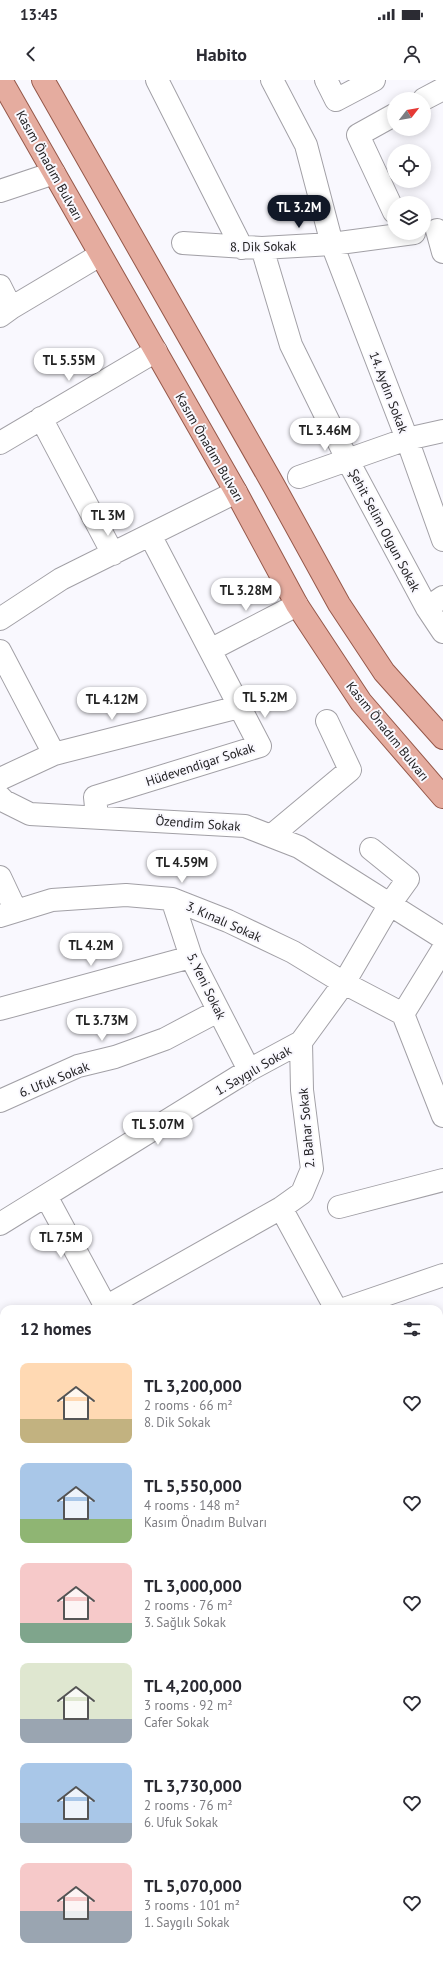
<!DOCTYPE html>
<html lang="en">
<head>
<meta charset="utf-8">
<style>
	:root { --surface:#fff; --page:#f7f7f7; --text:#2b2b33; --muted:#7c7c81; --accent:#111827 }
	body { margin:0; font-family:"PT Sans",sans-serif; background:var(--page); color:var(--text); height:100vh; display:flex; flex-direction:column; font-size:15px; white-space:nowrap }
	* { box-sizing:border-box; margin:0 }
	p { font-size:13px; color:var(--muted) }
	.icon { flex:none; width:22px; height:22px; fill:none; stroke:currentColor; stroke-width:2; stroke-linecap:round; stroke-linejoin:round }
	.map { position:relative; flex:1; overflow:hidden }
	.details { position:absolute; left:0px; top:1225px; width:443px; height:656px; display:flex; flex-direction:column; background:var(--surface); border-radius:12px 12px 0 0; box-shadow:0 2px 10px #0003 }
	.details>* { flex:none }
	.needle { width:26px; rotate:59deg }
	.tools { position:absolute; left:387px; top:12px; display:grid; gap:8px }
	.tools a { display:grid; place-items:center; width:44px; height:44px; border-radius:50%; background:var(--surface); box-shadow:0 2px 10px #0003; font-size:20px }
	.price { position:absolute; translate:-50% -34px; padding:0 9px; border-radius:14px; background:#fff; color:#222; font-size:13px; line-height:26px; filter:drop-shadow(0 1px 2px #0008) }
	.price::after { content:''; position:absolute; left:50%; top:24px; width:12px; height:9px; margin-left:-6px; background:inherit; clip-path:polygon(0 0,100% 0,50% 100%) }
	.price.active { background:var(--accent); color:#fff }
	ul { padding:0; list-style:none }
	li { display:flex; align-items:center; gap:12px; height:100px; padding:0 20px }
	li span { display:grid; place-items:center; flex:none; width:112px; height:80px; border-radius:8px; color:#555 }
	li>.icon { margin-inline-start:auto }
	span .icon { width:48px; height:48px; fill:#fffc; stroke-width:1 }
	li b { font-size:17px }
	h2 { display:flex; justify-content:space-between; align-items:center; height:48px; padding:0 20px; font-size:17px }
	.status { display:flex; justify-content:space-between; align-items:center; height:28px; padding:0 20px; background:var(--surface); direction:ltr }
	.status svg { height:11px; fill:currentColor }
	header { display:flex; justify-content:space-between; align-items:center; height:52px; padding:0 20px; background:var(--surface); font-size:18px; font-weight:700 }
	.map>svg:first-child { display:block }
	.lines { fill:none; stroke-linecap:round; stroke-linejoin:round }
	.minor-casing { stroke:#a2a0a6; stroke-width:24 }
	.primary-casing { stroke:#95584a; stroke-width:24 }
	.minor { stroke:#fff; stroke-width:22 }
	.primary { stroke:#e5ac9f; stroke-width:22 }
	.labels { text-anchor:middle; stroke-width:4; stroke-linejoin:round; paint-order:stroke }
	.street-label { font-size:13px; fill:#222123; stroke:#f9f8fe }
</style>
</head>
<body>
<div class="status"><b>13:45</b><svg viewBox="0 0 49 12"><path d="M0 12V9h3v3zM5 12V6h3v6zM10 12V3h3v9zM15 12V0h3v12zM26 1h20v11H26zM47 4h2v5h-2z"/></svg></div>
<header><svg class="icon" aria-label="back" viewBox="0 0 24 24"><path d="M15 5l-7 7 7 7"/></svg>Habito<svg class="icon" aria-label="person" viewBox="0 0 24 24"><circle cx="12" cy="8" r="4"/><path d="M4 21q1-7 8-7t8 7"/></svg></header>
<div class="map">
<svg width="443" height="1881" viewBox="0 0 443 1881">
	<rect width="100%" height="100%" fill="#f9f8fe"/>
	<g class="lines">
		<g class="minor-casing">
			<path id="minor" d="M157,0L242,168
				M272,0L306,65L332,164L407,359L443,460
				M326,0L336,20L374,0
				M424,19L443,9
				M394,35L358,55L394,132
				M0,111L54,93
				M437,150L443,172
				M183,163L262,168L332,164L414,153
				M262,168L291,265L347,379L427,528L443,552
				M0,206L11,228
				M0,236L11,228L100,175
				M41,338L113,474
				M0,363L156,271
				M299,397L407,359L443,351
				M427,528L443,517
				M0,539L61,499L236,412
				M210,570L297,525
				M0,571L54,674
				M0,699L54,674L239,627
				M0,717L4,721L30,734L245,746L299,767L443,858
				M97,737L95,717L260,666L150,455
				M271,756L350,690L327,641
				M0,797L16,831
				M172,819L191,877L249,990
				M0,836L52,820L126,815L172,819L228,841L293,872L344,903L403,934L443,1036
				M0,929L191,877
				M403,934L443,869
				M0,1021L78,986L115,977L165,959L218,931
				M46,1116L106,1227
				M339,1127L443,1100
				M281,1128L336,1229
				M0,1144L249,990L301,962
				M102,1229L281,1128L302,1113L312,1089L302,1010L301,962L344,903L390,824L408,799L371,769
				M344,1229L443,1195
				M0,1283L4,1280
				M439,1290L443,1288
				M0,1387L4,1384
				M439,1417L443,1430
				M439,1482L443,1480
				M0,1484L4,1482
				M0,1521L4,1519
				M439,1586L443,1585
				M0,1604L4,1622
				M0,1703L4,1702
				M439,1706L443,1703
				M439,1744L443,1756
				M439,1798L443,1797
				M0,1851L4,1861
				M11,1877L13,1881
				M81,1877L82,1881
				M119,1877L120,1881
				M208,1877L209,1881
				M255,1877V1881"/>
		</g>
		<g class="primary-casing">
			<path id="primary" d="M1,0L236,412L297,525L361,622L443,717
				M43,0L274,406L339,524L384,592L443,658"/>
		</g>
		<use href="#minor" class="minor"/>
		<use href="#primary" class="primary"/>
	</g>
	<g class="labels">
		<g class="street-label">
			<text transform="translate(50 85) rotate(61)" y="5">Kasım Önadım Bulvarı</text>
			<text transform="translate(263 166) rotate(-1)" y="5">8. Dik Sokak</text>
			<text transform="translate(389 312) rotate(69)" y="5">14. Aydın Sokak</text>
			<text transform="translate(210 367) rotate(60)" y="5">Kasım Önadım Bulvarı</text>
			<text transform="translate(385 450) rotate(62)" y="5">Şehit Selim Olgun Sokak</text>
			<text transform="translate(388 651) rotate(51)" y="5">Kasım Önadım Bulvarı</text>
			<text transform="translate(200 684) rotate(-18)" y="5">Hüdevendigar Sokak</text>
			<text transform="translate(198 743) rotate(4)" y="5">Özendim Sokak</text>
			<text transform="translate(224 841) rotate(24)" y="5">3. Kınalı Sokak</text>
			<text transform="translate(207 906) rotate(64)" y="5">5. Yeni Sokak</text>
			<text transform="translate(253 990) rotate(-30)" y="5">1. Saygılı Sokak</text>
			<text transform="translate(54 999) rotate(-22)" y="5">6. Ufuk Sokak</text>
			<text transform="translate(306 1048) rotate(-95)" y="5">2. Bahar Sokak</text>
		</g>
	</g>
</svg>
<div class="tools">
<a><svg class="needle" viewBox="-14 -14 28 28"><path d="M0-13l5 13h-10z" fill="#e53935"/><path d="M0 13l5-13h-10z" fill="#7c7c81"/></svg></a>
<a><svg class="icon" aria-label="locate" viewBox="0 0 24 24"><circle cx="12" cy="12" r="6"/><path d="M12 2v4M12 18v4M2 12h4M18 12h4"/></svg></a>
<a><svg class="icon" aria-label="layers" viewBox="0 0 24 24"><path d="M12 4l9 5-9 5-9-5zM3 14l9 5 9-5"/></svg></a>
</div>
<b class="price active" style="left:299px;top:149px">TL 3.2M</b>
<b class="price" style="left:69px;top:302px">TL 5.55M</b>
<b class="price" style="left:325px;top:372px">TL 3.46M</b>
<b class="price" style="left:108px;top:457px">TL 3M</b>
<b class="price" style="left:246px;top:532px">TL 3.28M</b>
<b class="price" style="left:265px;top:639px">TL 5.2M</b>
<b class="price" style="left:112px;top:641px">TL 4.12M</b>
<b class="price" style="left:182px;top:804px">TL 4.59M</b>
<b class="price" style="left:91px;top:887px">TL 4.2M</b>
<b class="price" style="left:102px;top:962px">TL 3.73M</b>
<b class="price" style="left:158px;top:1066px">TL 5.07M</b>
<b class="price" style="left:61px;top:1179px">TL 7.5M</b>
<section class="details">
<h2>12 homes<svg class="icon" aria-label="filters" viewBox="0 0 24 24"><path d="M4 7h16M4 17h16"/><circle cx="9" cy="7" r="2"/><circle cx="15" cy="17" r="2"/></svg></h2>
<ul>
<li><span style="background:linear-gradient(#ffd9b3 70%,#c2b280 0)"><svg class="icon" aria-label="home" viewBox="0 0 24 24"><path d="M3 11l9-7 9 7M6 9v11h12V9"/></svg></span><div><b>TL 3,200,000</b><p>2 rooms · 66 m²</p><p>8. Dik Sokak</p></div><svg class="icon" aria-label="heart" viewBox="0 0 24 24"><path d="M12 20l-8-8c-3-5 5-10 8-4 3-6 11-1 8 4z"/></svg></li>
<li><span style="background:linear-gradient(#a9c7e8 70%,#8fb573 0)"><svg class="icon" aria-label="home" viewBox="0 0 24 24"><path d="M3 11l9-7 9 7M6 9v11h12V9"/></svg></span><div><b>TL 5,550,000</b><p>4 rooms · 148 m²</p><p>Kasım Önadım Bulvarı</p></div><svg class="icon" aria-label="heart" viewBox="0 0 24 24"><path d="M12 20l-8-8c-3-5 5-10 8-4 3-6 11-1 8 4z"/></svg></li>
<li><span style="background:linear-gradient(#f6c9c9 75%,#7fa58c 0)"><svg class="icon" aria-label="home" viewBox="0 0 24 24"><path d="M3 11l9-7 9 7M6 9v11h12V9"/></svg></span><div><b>TL 3,000,000</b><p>2 rooms · 76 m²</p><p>3. Sağlık Sokak</p></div><svg class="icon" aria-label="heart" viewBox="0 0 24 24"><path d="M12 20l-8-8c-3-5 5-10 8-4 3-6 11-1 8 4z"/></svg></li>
<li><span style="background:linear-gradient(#dfe7d0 70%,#9aa5b1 0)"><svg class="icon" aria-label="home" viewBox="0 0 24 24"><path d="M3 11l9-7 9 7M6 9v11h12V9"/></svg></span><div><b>TL 4,200,000</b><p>3 rooms · 92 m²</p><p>Cafer Sokak</p></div><svg class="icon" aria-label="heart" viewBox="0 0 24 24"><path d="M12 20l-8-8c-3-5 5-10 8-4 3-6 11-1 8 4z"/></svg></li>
<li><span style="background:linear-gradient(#a9c7e8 75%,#9aa5b1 0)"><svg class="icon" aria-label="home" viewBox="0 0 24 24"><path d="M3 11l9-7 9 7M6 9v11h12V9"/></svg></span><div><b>TL 3,730,000</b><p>2 rooms · 76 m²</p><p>6. Ufuk Sokak</p></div><svg class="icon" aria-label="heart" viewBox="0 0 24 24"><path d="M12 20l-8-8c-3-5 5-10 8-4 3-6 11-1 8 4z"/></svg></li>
<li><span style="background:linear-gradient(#f6c9c9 60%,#9aa5b1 0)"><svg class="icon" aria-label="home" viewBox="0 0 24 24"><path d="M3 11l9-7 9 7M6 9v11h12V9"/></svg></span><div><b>TL 5,070,000</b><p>3 rooms · 101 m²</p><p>1. Saygılı Sokak</p></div><svg class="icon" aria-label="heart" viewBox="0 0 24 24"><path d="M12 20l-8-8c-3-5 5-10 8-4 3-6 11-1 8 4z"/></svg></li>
</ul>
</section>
</div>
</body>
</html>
